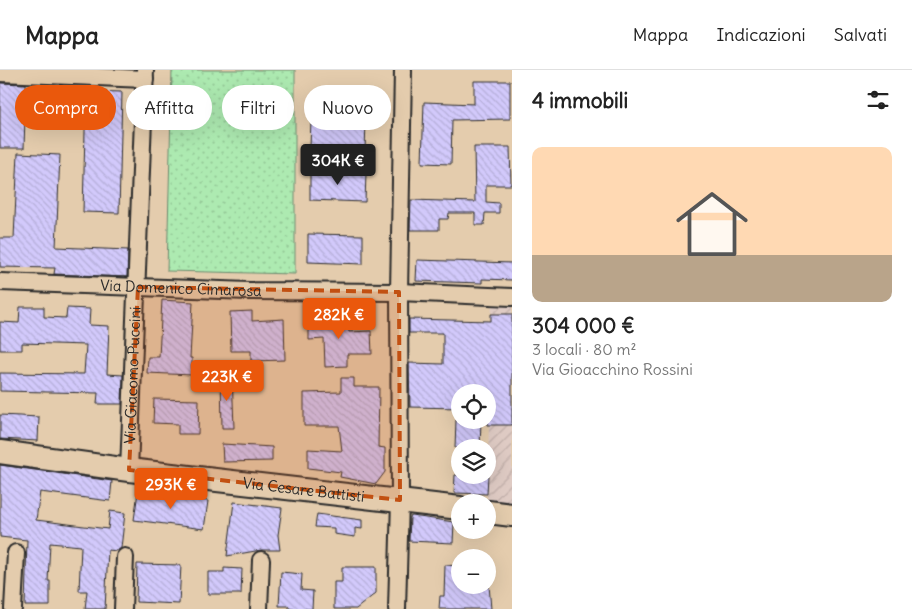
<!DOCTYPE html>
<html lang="it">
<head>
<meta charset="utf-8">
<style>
	:root { --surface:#fff; --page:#f2f2f2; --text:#222; --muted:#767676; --line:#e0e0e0; --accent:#ea580c }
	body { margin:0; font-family:Delius,sans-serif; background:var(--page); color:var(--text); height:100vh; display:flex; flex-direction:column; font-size:19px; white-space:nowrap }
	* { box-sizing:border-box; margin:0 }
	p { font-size:16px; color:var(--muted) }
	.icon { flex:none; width:28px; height:28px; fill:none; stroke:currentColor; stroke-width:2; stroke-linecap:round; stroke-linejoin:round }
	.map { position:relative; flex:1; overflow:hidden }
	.panel { display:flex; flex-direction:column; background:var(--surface); width:400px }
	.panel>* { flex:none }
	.guide { position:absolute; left:15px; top:15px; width:421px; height:45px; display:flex; gap:10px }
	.controls { position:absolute; left:451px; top:314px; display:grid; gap:10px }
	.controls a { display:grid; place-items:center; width:45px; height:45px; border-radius:50%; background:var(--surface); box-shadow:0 5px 20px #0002; font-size:25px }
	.price { position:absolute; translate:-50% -42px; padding:0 11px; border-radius:5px; background:var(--accent); color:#fff; font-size:16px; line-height:32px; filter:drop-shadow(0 1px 2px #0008) }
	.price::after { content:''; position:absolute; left:50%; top:30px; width:15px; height:11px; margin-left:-8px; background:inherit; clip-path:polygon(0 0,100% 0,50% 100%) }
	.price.current { background:#222; color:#fff }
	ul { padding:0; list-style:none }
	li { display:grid; align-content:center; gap:10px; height:265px; padding:0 20px }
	li span { display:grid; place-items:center; height:155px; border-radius:10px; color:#555 }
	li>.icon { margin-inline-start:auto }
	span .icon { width:90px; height:90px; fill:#fffc; stroke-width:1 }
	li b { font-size:21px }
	h2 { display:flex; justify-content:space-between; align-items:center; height:60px; padding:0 20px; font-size:21px }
	.pill { padding:0 18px; border-radius:22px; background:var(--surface); box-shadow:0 5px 20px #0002; font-size:18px; line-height:45px }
	.pill.current { background:var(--accent); color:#fff }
	header { display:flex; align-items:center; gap:30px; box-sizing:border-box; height:70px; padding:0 25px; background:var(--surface); border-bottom:1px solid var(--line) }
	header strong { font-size:24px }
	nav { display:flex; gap:28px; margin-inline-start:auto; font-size:18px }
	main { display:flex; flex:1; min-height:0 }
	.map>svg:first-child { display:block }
	.industrial { fill:url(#industrial-furrows) }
	.grass { fill:url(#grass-dots); stroke:#6c8a6e }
	.building { fill:url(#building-back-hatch); stroke:#2b2b2b }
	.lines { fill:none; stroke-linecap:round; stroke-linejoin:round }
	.street-casing { stroke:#2b2b2b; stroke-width:20 }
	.secondary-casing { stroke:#2b2b2b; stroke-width:26 }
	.street { stroke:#e4ccad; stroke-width:16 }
	.secondary { stroke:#e4ccad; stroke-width:22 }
	.marked { fill:#c25012; fill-opacity:0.2; stroke:#c25012; stroke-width:4; stroke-dasharray:10 6; stroke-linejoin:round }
	.labels { text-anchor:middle; stroke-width:4.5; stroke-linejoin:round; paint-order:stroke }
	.street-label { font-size:15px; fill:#2b2b2b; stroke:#e4ccad }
</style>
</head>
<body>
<header>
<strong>Mappa</strong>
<nav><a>Mappa</a><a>Indicazioni</a><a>Salvati</a></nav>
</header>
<main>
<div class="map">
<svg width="512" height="539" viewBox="0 0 512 539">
	<defs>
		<pattern id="industrial-furrows" width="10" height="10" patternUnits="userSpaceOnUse" patternTransform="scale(1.25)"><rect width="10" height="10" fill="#dfcbc4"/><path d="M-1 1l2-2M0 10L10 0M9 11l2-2" fill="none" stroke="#c0aea9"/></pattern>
		<pattern id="grass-dots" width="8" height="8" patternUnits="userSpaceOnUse" patternTransform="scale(1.25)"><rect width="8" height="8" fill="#adeab1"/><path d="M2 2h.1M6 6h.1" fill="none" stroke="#95c998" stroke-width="1.8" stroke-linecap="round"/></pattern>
		<pattern id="building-back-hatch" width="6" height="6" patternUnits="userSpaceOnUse" patternTransform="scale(1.25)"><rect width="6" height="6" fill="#d2c9fb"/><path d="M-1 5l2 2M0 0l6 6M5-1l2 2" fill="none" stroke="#b4add7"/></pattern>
	</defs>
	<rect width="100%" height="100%" fill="#e4ccad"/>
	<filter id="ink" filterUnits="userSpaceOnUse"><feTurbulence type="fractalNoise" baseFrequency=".02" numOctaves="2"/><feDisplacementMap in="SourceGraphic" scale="10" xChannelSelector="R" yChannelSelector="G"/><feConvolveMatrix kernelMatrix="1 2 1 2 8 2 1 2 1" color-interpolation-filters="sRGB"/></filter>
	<g filter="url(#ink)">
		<path class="industrial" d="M492,227H512V445L487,432Z"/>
		<path class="grass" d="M172,0H295V204L167,201Z"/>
		<path class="building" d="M474,11H510V49L452,50L451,94L422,93L424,32L474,34Z
			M0,13L26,14L24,78H0Z
			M86,21L122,22L119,143L83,142Z
			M311,49L366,51L365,80L310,78Z
			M474,77H510L511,115H486V132L499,133V143H485L484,155H475V143H449L448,149H439V160H410L411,130L475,132Z
			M18,83L60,85L56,177L128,180L127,207L54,204L55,198L0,197V168H14Z
			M310,101L366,103L365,132L310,130Z
			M308,164L363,165V194L308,192Z
			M417,190L512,193V210L482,209V213L416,211Z
			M162,230L193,232L190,288H192V305L147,303L148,287H159Z
			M20,237H44V247L66,248L67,238L90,239L89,255L109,256L107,304L123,305L122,334H97L98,323L0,321V303L84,304L86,275L22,273V280H0V252L19,253Z
			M252,241V251L284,249L285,290L251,291V281H231L230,242Z
			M491,244H512V355H488V322H460V338L410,337L409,293L443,294V263H409V249L491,251Z
			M340,247V255H348L349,262L371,261L372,284H347V296L325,297L324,269L309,270V248Z
			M232,304L234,358H222L221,305Z
			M341,308H354V317H379L378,377L385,378V402L376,414L340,407L341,402L308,398V379L342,381L339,356H304V323L341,322Z
			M154,329L199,330L198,364H178V354L153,353Z
			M0,345L39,347L38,371L0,369Z
			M456,350H481L480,378H455Z
			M222,374L272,377V391L223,392Z
			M0,395L112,411L110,431L40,422L36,450L108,459L110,441L125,443L121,478L117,481L108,480L105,539H85L87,521H79L81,476L50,473L48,511H50V536H25L27,470L0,467Z
			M455,405H488L487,424L454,423Z
			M138,422L208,431L204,459L134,450Z
			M234,432L282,438L278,465L280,480H261L227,486Z
			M317,444L362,450V459L355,458V467L334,464V458L315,457Z
			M412,446L454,452L453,473L409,471L410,447Z
			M137,494L181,495L179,534L136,532Z
			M445,495L460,496V515H489L491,539H439L440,526H444Z
			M342,497H376V523L356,539H334V512H342Z
			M224,498L242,499L241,524H208V502H224Z
			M281,502L302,504L301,520L313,521L312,539H289V536H279Z"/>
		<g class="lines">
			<g class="street-casing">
				<g id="street">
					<path d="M0,3L145,9"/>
					<path id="s1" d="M0,212L249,221L399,222L512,227"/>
					<path id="s2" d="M129,400L145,0"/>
					<path d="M13,539L16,483"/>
					<path d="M123,539L125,487"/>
					<path d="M259,539L261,490"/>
					<path d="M397,539L400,430L399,222L403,0"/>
				</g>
			</g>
			<g class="secondary-casing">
				<g id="secondary">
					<path id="s3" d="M0,382L129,400L460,438"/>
					<path d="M488,442L512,445"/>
				</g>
			</g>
			<use href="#street" class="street"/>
			<use href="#secondary" class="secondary"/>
		</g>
	</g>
	<path class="marked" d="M138,217L399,222L400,430L129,400Z"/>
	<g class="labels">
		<g class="street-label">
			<text dy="5" stroke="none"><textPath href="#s1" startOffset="181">Via Domenico Cimarosa</textPath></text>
			<text dy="5" stroke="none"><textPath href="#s2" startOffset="95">Via Giacomo Puccini</textPath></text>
			<text dy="5" stroke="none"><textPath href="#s3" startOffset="306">Via Cesare Battisti</textPath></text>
		</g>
	</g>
</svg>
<div class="controls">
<a><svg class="icon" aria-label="locate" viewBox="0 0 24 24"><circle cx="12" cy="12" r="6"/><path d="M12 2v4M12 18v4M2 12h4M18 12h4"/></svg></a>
<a><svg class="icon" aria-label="layers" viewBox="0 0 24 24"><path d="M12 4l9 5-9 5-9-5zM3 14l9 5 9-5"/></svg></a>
<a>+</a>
<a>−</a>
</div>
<b class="price current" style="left:338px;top:116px">304K €</b>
<b class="price" style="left:339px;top:270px">282K €</b>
<b class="price" style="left:227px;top:332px">223K €</b>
<b class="price" style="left:171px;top:440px">293K €</b>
<div class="guide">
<a class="pill current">Compra</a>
<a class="pill">Affitta</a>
<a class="pill">Filtri</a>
<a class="pill">Nuovo</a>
</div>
</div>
<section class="panel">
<h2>4 immobili<svg class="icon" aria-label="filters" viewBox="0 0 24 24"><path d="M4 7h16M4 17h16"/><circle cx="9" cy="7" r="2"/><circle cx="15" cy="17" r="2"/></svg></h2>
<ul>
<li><span style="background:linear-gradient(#ffd9b3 70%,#b9a48a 0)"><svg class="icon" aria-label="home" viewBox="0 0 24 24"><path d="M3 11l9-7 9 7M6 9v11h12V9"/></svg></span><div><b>304 000 €</b><p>3 locali · 80 m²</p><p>Via Gioacchino Rossini</p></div></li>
</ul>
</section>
</main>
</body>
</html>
